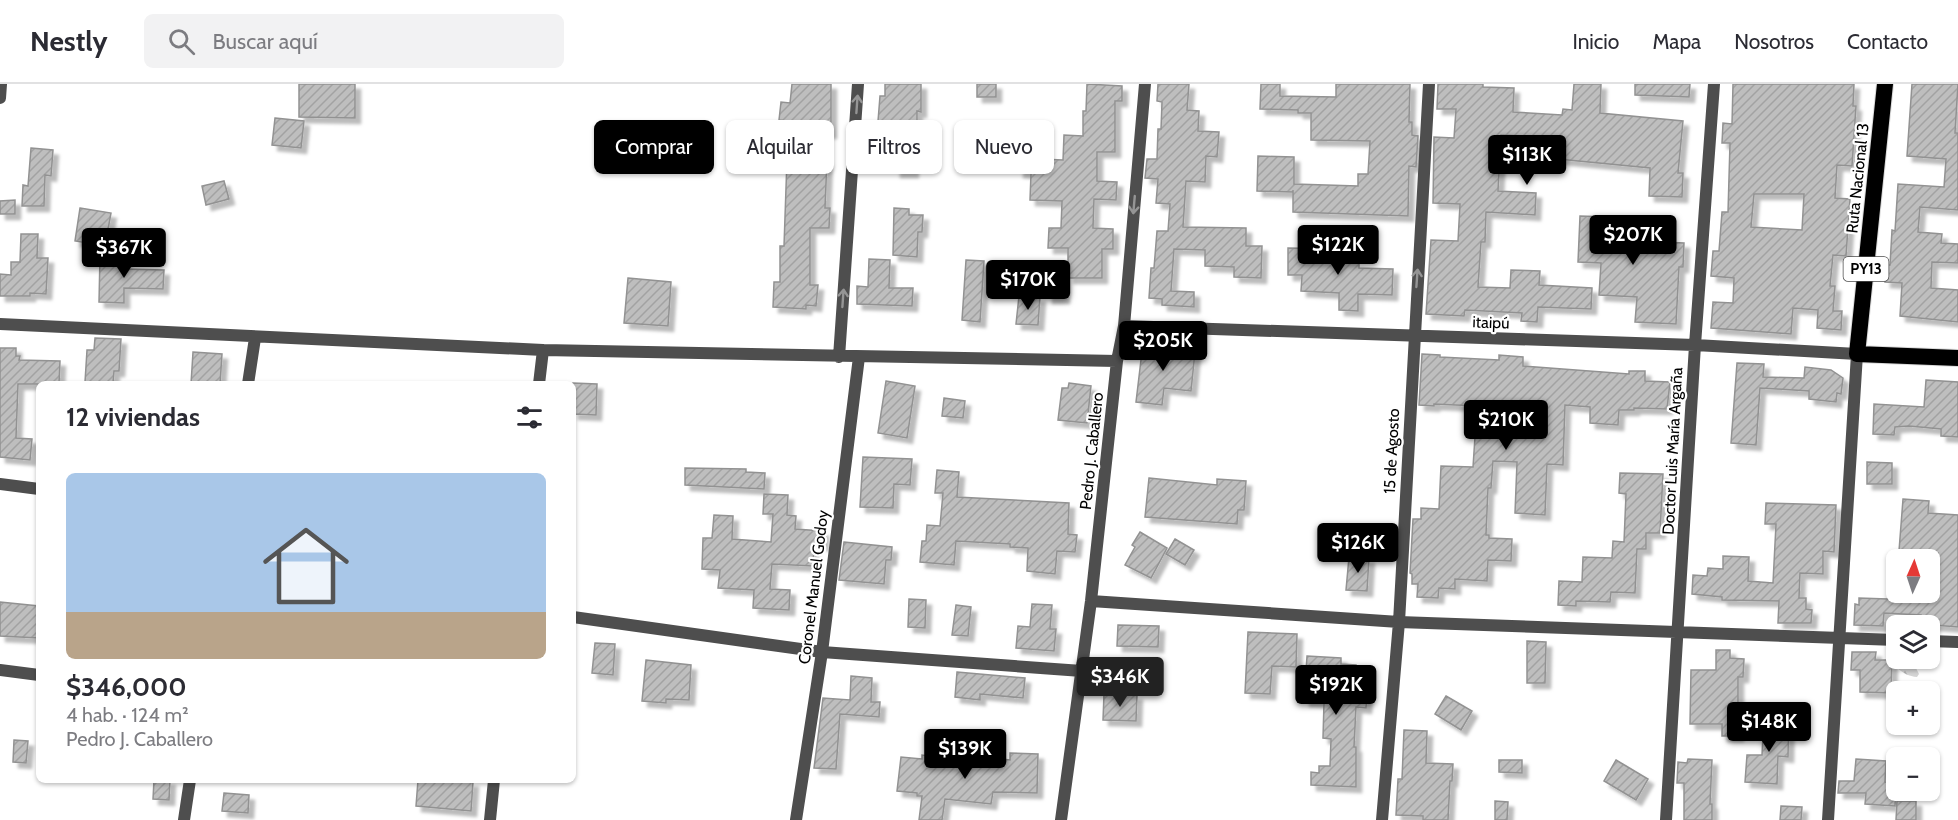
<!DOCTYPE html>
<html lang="es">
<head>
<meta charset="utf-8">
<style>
	:root { --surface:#fff; --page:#f2f2f3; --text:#2b2b33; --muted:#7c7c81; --line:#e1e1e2; --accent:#000 }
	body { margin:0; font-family:Cabin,sans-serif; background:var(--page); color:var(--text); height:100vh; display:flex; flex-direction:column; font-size:22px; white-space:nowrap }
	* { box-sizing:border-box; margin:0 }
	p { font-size:20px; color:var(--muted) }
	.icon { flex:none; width:33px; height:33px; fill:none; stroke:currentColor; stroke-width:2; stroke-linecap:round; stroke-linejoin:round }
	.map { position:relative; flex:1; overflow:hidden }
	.details { position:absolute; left:36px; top:297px; width:540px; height:402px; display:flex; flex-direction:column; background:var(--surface); border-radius:9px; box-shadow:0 2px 4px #0004 }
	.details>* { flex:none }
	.hud { position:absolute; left:594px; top:36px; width:570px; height:54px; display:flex; gap:12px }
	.needle { width:39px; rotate:3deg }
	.tools { position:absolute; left:1886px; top:465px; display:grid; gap:12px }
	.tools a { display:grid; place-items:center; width:54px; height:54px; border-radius:9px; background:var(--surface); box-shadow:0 2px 4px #0004; font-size:30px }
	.price { position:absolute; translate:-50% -51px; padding:0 14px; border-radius:6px; background:var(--accent); color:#fff; font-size:20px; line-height:39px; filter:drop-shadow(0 2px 3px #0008) }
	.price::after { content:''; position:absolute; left:50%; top:36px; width:18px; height:14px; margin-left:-9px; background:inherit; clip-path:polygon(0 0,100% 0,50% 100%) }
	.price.current { background:#222; color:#fff }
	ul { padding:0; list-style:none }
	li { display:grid; align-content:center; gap:12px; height:318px; padding:0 30px }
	li span { display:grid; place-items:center; height:186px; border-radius:9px; color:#555 }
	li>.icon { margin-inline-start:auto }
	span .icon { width:108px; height:108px; fill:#fffc; stroke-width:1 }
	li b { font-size:26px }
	h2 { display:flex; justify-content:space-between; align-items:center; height:72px; padding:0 30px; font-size:26px }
	.pill { padding:0 21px; border-radius:9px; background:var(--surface); box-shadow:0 2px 4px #0004; font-size:21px; line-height:54px }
	.pill.current { background:var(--accent); color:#fff }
	header { display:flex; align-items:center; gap:36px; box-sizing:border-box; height:84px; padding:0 30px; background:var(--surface); border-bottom:2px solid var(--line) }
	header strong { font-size:28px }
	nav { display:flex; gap:33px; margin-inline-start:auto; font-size:21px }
	.search { width:420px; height:54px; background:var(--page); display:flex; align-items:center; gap:15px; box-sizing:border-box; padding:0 21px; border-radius:9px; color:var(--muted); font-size:22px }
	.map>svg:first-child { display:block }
	.forest { fill:url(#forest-firs) }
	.building { fill:url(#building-hatch); stroke:#929292; stroke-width:1.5; fill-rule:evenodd; filter:url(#shadow) }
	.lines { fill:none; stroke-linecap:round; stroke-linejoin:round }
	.trunk-casing { stroke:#dbdbdb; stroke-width:18 }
	.minor { stroke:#4e4e4e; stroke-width:12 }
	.trunk { stroke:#000; stroke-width:16 }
	.oneway { stroke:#959595 }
	.labels { text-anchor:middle; stroke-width:4.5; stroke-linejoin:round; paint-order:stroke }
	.shield { fill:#fff; stroke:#4c4c4c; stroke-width:1.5 }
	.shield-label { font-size:15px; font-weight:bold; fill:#000 }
	.street-label { font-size:16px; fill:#000; stroke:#fff }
</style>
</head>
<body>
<header>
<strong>Nestly</strong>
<div class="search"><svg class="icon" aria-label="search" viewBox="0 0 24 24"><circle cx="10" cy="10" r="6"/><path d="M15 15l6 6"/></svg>Buscar aquí</div>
<nav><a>Inicio</a><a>Mapa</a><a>Nosotros</a><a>Contacto</a></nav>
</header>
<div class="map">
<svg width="1958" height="736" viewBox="0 0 1958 736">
	<defs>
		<pattern id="forest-firs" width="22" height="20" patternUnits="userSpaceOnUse" patternTransform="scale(1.5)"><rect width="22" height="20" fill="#d5d5d5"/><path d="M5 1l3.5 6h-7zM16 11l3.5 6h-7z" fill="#b5b5b5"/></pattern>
		<pattern id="building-hatch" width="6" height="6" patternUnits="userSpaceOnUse" patternTransform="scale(1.5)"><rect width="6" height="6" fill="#bebebe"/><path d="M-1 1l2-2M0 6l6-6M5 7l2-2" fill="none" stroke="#a2a2a2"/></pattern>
		<filter id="shadow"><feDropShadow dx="5.5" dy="5.5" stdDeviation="1.5" flood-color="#0004"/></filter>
	</defs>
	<rect width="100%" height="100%" fill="#fff"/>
	<path class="forest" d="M1896,561V574L1913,575L1914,580L1919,590L1917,593C1902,592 1888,579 1892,564Z"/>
	<path class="building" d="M299,0H355V34L299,33Z
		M792,0H831V49L807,48V40L779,36L781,18L790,19Z
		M885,0H921V28L917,27V77L913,76V88H895V76H863V50H877L880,12H885Z
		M977,0H996V13H977Z
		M1087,0L1122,2V17H1115V68H1097V97L1117,98L1116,116L1094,115L1093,144L1113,145V165H1102V194H1068V164H1048L1049,144H1061L1062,117L1030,116L1031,89L1018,88L1019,74L1063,76L1064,51L1083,52V27H1086Z
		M1158,0H1189L1187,26L1199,27L1198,47L1219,48L1217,73L1206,72L1205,98L1186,97L1183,143L1246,144V162H1262L1261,194L1234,193V183L1205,182V166L1174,165L1171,207L1194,208V223L1162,221V215L1149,214L1151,184H1154L1157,147H1168L1170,120L1156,119L1158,95L1145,94L1147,75H1157L1158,45H1161L1162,18L1157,17Z
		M1261,0H1280V12L1336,13V0H1410L1409,38H1412V51L1418,52L1416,83L1409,82L1408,132L1293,128V106V108L1257,107L1258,72L1294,73V100L1358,102V90H1368L1370,57L1311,56V29H1298V26L1260,25Z
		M1438,0H1483V3L1514,4L1513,28L1562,31L1563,25L1572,26L1574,0H1601L1600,29L1683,37L1678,89H1683L1682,113L1649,112L1650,84L1558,75L1560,53L1501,51L1498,107L1536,109L1535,131L1486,128L1485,158H1481L1478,203L1510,204L1511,186L1540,187L1539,201L1592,204L1591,225L1538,223L1537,238L1521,237L1522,229L1465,226L1464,232L1426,230L1431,156L1458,157L1460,120L1433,119L1434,53L1454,54L1456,25H1437Z
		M1635,0H1690L1689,13L1635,11Z
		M1733,0H1854L1853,22H1856L1852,82L1837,81L1835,114L1850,115L1846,172L1833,171L1830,202H1835L1833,227H1842L1841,246L1817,244L1818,226L1793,224L1791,250L1711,244L1713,218L1733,219L1734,194L1711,192L1713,167H1719L1722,128H1728L1730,59H1722L1723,39L1732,40ZM1754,110H1804L1802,146L1751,143Z
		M1912,0H1958L1955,49H1958V126L1920,123L1918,148L1942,150L1941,159L1958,160V179L1932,178L1931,204L1958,206V238L1900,232L1902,199L1885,198L1886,181H1890L1892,146L1895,147L1898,100L1944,103L1946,75L1907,72Z
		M275,34L304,37L301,64L272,61Z
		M740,42H768V68H740Z
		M31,64L53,66L51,92L45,91L44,122H22L23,101L28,102Z
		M787,75L827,76L825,124H830L829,144H810V201H818L816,222L806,221V225L773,223L774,198H780V162H784Z
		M224,97L229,115L206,121L202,102Z
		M15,116V130H0V117Z
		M80,124L111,129L105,162L75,157Z
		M894,124L909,125V131H923L922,148H918L917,173L893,171Z
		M1580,132L1638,134L1637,157L1684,159L1683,183H1679L1676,240L1635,238L1637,213L1599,211L1601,179L1578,178Z
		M21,150H38L37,174H48L46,210L30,209V212H0V190L11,191V178H20Z
		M1288,164L1339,165L1338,179H1359V184L1393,185L1392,211L1358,210V227L1339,226V209L1301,207L1302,191H1288Z
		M100,171H125V185L164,186L163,205L124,204V219L99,218Z
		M869,175L890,176L889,204H913L912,222L857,220V202L868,203Z
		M966,176L984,177L980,238L962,236Z
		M1047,188H1064V214H1047Z
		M628,194L671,198L668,242L624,239Z
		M1019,212L1040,213L1038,241L1016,240Z
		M95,254L121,255L119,287H114L113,299L85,298L87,266H94Z
		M1143,259L1166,261L1165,265L1195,268L1191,307L1164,304L1162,321L1136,318Z
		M0,264H16V272H20L19,276L60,277L59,300H18L16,354L32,355L30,376L0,373Z
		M193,268L222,270L220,300H191Z
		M1422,270L1440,271V273L1499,276V271L1523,273V282L1629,290V287H1645V297L1670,298L1667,325L1634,324V326H1619L1618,341L1590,339V323L1565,321L1563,381L1547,380L1545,431L1515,429L1517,378L1493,377L1491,404H1488L1486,451H1489V454L1512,455L1511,477L1488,476L1487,497L1455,495V505L1439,504L1438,514L1417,513L1418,500H1412V490L1410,489L1413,435H1421V424L1439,425L1441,382L1473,383L1477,322L1434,320V322L1419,321Z
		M1737,279L1764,280L1763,293L1804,294L1805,283L1831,286L1843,294L1841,310L1837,309L1836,318L1809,315V307L1760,304L1756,361L1731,359Z
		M1926,296L1958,298V353L1941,352V345L1909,342L1895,343L1894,351L1873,350L1874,320L1924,323Z
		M886,297L915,302L907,354L878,349Z
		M573,299L597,300L596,331L573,330Z
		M1069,299L1091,302L1087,339L1058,336L1062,304H1068Z
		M944,314L965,317L963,334L942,332Z
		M863,373L912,375L910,401L894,400L893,424L860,423Z
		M1867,378L1892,379V400H1867Z
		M685,384L746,385V388L765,389L764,405L685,401Z
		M937,386L959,388L957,413L1069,419L1068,450L1077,451L1075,468L1057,467L1055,490L1027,487L1028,464L1010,463V460L956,457L954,481L920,478L922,457H926L927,441L940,442L943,409H935Z
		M1620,389L1663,390L1660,449H1646V465H1637L1635,509L1611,508L1610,518L1576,517V522L1558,521L1559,497L1582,498L1583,473L1612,474L1613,457L1624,458L1626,410L1619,409Z
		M1149,394L1217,401V395L1246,397L1244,426H1238L1237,440L1145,433Z
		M764,410L788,411L787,431L796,432L795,445L823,447V461L814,460L813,482L772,480L770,505L790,506L789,526L753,524L754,506L718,504L720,486L702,485L703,454H712L714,431L733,432L732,455L771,458L773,430H763Z
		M1903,415L1929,417L1928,429L1958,431V543L1921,540V531L1884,529L1883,542L1854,541L1855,520L1859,521V514L1888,515V508H1935L1938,469L1899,467Z
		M1766,419L1836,421L1834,468L1823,467V490L1800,489L1799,514H1806V525L1812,526L1811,539H1778L1779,517L1722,516V513L1692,510L1693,491L1707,492L1708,484L1723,485V472L1749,473L1748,497L1773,499L1776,440H1765Z
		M1140,448L1167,464L1151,494L1125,481L1135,463L1132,461Z
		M1175,455L1194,466L1185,481L1166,470Z
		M844,458L892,463L891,476H886L884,500L839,496Z
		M1349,473L1369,474L1367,507L1346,506Z
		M909,515L926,516L925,544L908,543Z
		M0,518L39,522V554L0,552Z
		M1032,520L1052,521L1050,545H1056L1054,567L1016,564L1018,542L1030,543Z
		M956,521L971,523L968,552L952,551Z
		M1118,541L1159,542L1158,563L1117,562Z
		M1248,548L1297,550L1296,583L1272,582L1270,610L1245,609Z
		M1527,557L1546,558L1545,599H1527Z
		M595,559L615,560L613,591L592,589Z
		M1716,566H1730V574L1744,575L1743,593H1738V652H1722V640H1690L1691,586H1716Z
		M1852,568H1876L1875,576H1892L1891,609L1860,608V586H1851Z
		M1307,572L1341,574V580L1356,581L1355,598H1368L1366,624L1356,623L1354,663H1356V703L1311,701V688L1319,689V682H1330L1331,655L1323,654L1324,618L1304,617Z
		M646,576L691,581L689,616L666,615V619L642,617Z
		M957,588L1025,594L1023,614L980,610V616L955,613Z
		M851,592L872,594L871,618H880L879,633L840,630L836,685L814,684L823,614L850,616Z
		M1104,610L1137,611L1136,637L1103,636Z
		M1446,612L1472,627L1461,646L1435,630Z
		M1768,632L1789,633L1788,673L1778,672L1777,700L1745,698L1747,671H1762L1763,651L1767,652Z
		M1404,646L1427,647L1426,679L1453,680L1452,697H1450L1448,736H1423V732L1396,731L1398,695H1402Z
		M14,656L28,657L26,679L13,678Z
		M1010,669L1038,670L1037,709L993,708L991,720L945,715L942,736H919L922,712H917V709L897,707L901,673L922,675V671L969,677V671L1010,676Z
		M1688,675L1712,676L1710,720H1712V736H1684V699H1677L1678,678L1687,679Z
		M1856,675L1886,677L1885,698L1896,699L1895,722L1865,720L1866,709H1838L1839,697H1854Z
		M1499,676H1522V689L1499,688Z
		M1616,676L1648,695L1636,716L1604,697Z
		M154,696H170L169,716L153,715Z
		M418,696L473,698L471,727L416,722Z
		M224,709L249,711L248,729L222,727Z
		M1495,717L1508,718L1507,736H1495Z
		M1897,717H1916V736H1896Z
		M1781,722L1802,723L1801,736H1780Z"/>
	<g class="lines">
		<g class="trunk-casing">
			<path id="trunk" d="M1885,0L1857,270L1958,274"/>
		</g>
		<path class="minor" d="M0,14L1,0
			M0,240L543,266L1117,277
			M1124,242L1695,261L1857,270C1846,425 1839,581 1828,736
			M839,273L858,0
			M248,300L255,254
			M539,300L543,266
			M0,400L39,405
			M1091,517L1399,538L1896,556
			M573,533L822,568L1082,587
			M1929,557L1958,558
			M0,586L39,591
			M184,736L190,696
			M490,736L494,696
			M796,736L822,568L859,273
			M1061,736L1091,517L1117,277L1124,242L1145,0
			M1382,736L1399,538L1429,0
			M1666,736L1695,261L1714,0"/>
		<use href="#trunk" class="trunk"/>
	</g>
	<defs><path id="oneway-shaft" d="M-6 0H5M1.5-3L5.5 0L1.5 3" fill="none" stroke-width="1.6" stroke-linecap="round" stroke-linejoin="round" transform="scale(1.5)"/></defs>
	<g class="oneway">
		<use href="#oneway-shaft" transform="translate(857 20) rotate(-86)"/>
		<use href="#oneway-shaft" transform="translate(1134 121) rotate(95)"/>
		<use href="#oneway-shaft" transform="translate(1417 194) rotate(-86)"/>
		<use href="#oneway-shaft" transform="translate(843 214) rotate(-86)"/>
	</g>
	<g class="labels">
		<rect class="shield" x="1843.5" y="173" width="45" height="24" rx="4.5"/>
		<g class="shield-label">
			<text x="1866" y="190">PY13</text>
		</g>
		<g class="street-label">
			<text transform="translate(1857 94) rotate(-84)" y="6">Ruta Nacional 13</text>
			<text transform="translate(1491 238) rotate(2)" y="6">itaipú</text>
			<text transform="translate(1091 367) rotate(-84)" y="6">Pedro J. Caballero</text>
			<text transform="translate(1391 367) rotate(-87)" y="6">15 de Agosto</text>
			<text transform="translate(1672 367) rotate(-87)" y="6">Doctor Luis María Argaña</text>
			<text transform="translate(813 503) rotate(-83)" y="6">Coronel Manuel Godoy</text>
		</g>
	</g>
</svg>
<div class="tools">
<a><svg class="needle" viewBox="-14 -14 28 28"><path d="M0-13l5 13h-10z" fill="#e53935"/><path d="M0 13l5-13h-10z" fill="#7c7c81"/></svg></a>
<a><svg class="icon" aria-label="layers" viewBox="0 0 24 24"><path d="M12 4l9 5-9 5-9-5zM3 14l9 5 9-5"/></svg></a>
<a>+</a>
<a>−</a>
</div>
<b class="price" style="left:1527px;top:102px">$113K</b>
<b class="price" style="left:1633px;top:182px">$207K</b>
<b class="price" style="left:1338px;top:192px">$122K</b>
<b class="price" style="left:124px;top:195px">$367K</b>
<b class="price" style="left:1028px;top:227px">$170K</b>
<b class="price" style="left:1163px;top:288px">$205K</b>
<b class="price" style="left:1506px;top:367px">$210K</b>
<b class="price" style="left:1358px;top:490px">$126K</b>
<b class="price current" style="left:1120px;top:624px">$346K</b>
<b class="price" style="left:1336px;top:632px">$192K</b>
<b class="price" style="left:1769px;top:669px">$148K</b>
<b class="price" style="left:965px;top:696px">$139K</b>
<div class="hud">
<a class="pill current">Comprar</a>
<a class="pill">Alquilar</a>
<a class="pill">Filtros</a>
<a class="pill">Nuevo</a>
</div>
<section class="details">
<h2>12 viviendas<svg class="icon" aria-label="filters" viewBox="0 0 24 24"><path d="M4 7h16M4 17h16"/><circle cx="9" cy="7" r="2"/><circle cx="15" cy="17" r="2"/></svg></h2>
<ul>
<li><span style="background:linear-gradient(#a9c7e8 75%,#b9a48a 0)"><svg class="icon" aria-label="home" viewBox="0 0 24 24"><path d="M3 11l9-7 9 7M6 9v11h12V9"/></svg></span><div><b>$346,000</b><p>4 hab. · 124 m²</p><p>Pedro J. Caballero</p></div></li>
</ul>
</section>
</div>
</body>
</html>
